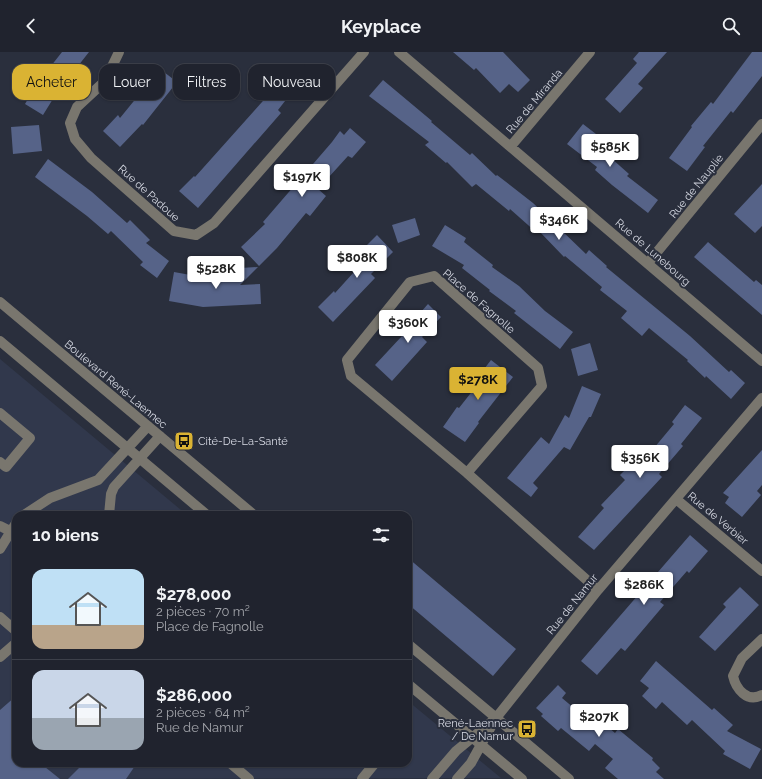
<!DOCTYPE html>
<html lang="fr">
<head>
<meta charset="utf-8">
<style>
	:root { --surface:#20232e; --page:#282b36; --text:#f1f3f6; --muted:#a2a4aa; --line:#3d404a; --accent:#dab333 }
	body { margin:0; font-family:Raleway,sans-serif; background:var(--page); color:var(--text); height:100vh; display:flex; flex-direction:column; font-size:15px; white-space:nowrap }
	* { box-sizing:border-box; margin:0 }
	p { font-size:13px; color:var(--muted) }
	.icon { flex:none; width:22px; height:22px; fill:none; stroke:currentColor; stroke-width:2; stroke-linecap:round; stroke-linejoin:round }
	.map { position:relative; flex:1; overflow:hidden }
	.panel { position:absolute; left:12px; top:459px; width:400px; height:256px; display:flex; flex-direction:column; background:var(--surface); border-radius:12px; box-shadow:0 1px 3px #0004,0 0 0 1px var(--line) }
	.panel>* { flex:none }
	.banner { position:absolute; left:12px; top:12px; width:400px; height:36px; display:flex; gap:8px }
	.price { position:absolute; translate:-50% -34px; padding:0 9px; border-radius:4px; background:#fff; color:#222; font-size:13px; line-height:26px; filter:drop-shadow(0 1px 2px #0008) }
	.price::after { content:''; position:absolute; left:50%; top:24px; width:12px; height:9px; margin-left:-6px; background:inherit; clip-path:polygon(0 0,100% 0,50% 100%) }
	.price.current { background:var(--accent); color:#111 }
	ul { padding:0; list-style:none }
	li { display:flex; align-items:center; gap:12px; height:100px; padding:0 20px }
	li+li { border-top:1px solid var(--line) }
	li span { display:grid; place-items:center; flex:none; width:112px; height:80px; border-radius:12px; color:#555 }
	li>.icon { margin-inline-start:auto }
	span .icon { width:48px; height:48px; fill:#fffc; stroke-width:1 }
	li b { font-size:17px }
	h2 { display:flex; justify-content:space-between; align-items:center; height:48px; padding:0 20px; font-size:17px }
	.chip { padding:0 14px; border-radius:12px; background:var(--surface); box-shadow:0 1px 3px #0004,0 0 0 1px var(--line); font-size:14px; line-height:36px }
	.chip.current { background:var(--accent); color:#111 }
	header { display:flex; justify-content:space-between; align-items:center; height:52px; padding:0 20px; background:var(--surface); font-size:18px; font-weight:700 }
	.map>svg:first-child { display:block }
	.built { fill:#31384c }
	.building { fill:#566388 }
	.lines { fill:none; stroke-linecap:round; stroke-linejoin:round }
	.minor { stroke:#79766e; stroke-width:10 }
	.labels { text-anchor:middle; stroke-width:4; stroke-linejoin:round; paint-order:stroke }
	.street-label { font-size:11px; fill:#d6d9e3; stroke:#2a2f3d }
	.poi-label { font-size:11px; fill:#d6d9e3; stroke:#2a2f3d; text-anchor:start }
</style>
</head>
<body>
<header><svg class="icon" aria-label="back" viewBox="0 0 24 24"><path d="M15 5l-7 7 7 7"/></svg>Keyplace<svg class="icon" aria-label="search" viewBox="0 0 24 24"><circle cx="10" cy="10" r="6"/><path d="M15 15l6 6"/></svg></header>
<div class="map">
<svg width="762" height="727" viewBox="0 0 762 727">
	<rect width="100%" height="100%" fill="#2a2f3d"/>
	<path class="built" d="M0,307L187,463H16V711H408V649L501,726L0,727Z"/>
	<path class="building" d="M62,0H89L56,42L43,63L25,52L36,33Z
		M453,0H503L530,28L518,40L509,32L500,41L476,16L474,18Z
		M639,0H667L638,32L643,36L620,61L605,47L637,11L633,7Z
		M752,0H762V24L733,61L731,59L703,94L705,95L687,119L669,106L692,75L691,74L711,50L713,52Z
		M160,17L177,30L143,73L142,72L120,95L103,79L118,63L120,66Z
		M279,22L296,35L278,58L281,61L198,156L179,139L194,124L195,125L270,41L266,38Z
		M383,28L432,69L431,70L470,103L472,101L496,124L497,123L533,151L586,202L589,198L607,214L606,215L690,284L729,320L731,318L745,331L731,347L706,324L705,326L687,309L688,308L649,276L642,284L621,266L627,259L600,238L602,235L565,204L564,205L539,179L537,181L510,157L509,159L476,132L472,135L447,110L446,111L425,93L429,90L369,44Z
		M583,72L596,82L593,86L604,95L602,98L629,122L627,124L658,148L648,161L612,133L595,118L597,115L567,92Z
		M39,73L42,99L13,102L11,75Z
		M350,76L366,90L352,106L348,104L318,137L326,144L310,164L306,161L277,196L259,214L241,195L265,172L263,170L332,90L340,79L344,83Z
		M48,107L92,140L127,171L130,168L150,188L146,191L169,209L157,226L140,213L143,210L111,179L108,182L87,164L35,125Z
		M762,132V174L755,181L734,162Z
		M415,166L420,183L398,191L392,173Z
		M445,173L466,186L464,190L493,213L492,215L519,234L545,259L573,280L560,297L514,261L516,259L489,239L490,238L462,216L464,213L432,194Z
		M377,183L393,200L371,222L375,226L333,270L318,255L334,239L335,241L363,210L357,203Z
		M708,190L754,230L756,228L762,233V263L694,205Z
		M258,215L240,233L260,232L261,252L203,255L169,249L174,220L196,224L195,230L226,229L225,217Z
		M428,252L441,265L422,285L427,290L392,329L375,313L415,270L413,269Z
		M590,291L598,318L578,324L571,297Z
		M491,308L513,325L478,370L479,371L465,390L443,375L457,355L459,356L481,328L478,325Z
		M582,334L601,342L591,365H589L570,398L564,395L533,431L538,436L531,445L507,426L541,385L549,392L565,363L569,366Z
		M685,353L702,366L681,392L683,394L659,422L662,425L594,498L578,485L604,456L601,453L625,428L620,423L640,403L644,408L674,372L672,370Z
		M762,398V433L757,439L761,443L742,465L725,451L729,445L723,441Z
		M690,483L708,499L689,521L687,519L660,550L664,553L625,599L621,596L597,623L581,609Z
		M408,506L516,597L493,624L408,552Z
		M740,535L759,553L715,599L699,585L726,555L723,552Z
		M656,609L712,658L714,656L733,673L727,679L761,697L750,717L723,702L725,699L692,668L687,673L662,650L656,657L642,644L649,636L640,629Z
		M558,633L566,641L562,646L581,662L586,656L615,681L618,677L653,706L652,708L660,716L656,720L664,727H618L605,716L613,707L595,692L589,699L561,676L558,679L541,664L543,662L536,656Z
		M16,644V711H40L60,727H0V658Z
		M84,711H137L126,727H68Z"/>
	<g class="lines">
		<path class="minor" d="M119,0L105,29L77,55L70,71L75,87L91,106L174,179L196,183L214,171L364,0
			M399,0L762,309
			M511,94L590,0
			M648,211L762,72
			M0,250L254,463
			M0,289L207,463
			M0,361L30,386L6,415L0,410
			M467,421L542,334L538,316L434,224L410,230L347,308L351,324L467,421L598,538
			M676,447L762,519
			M24,463L50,446L98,428L148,374
			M109,463L111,442L114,435L160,384
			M0,474L16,482
			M0,497L16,471
			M0,565L16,579
			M762,587L742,606L733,624C736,637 747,651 762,643
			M408,592L569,727
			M0,605L16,591
			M408,632L522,727
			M230,711L249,727
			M362,727L375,711
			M432,727L456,699L496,666L598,538L762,346
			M457,727L471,711L493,671"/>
	</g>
	<defs>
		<g id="bus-square" transform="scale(1)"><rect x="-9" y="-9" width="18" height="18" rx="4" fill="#dab333" stroke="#2a2f3d"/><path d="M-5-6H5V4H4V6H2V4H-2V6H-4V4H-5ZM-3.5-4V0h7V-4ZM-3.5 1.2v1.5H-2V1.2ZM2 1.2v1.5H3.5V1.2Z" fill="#111"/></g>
	</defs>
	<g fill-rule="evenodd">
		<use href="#bus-square" x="184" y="389"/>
		<use href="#bus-square" x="527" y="677"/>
	</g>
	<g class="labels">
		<g class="street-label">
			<text transform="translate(534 49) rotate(-50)" y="4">Rue de Miranda</text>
			<text transform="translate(696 134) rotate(-51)" y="4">Rue de Nauplie</text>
			<text transform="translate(149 141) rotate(42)" y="4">Rue de Padoue</text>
			<text transform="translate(653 200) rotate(41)" y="4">Rue de Lunebourg</text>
			<text transform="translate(479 249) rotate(41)" y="4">Place de Fagnolle</text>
			<text transform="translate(116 332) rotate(40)" y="4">Boulevard René-Laennec</text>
			<text transform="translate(718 466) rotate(40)" y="4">Rue de Verbier</text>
			<text transform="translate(572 552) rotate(-51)" y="4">Rue de Namur</text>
		</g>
		<g class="poi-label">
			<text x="198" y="393">Cité-De-La-Santé</text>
			<text x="513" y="675" text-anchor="end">René-Laennec<tspan x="513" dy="13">/ De Namur</tspan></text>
		</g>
	</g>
</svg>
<b class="price" style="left:610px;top:116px">$585K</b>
<b class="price" style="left:302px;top:146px">$197K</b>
<b class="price" style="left:559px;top:189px">$346K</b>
<b class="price" style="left:357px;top:227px">$808K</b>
<b class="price" style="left:216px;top:238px">$528K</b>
<b class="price" style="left:408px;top:292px">$360K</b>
<b class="price current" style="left:478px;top:349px">$278K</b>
<b class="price" style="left:640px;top:427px">$356K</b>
<b class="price" style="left:644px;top:554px">$286K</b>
<b class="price" style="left:599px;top:686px">$207K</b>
<div class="banner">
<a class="chip current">Acheter</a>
<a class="chip">Louer</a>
<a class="chip">Filtres</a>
<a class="chip">Nouveau</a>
</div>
<section class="panel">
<h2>10 biens<svg class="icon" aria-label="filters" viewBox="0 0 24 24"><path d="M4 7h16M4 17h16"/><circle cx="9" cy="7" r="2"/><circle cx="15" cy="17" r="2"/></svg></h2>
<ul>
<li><span style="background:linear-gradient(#bfe0f5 70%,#b9a48a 0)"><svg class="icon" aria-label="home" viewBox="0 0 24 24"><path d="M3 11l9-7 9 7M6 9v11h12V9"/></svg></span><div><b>$278,000</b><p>2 pièces · 70 m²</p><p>Place de Fagnolle</p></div></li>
<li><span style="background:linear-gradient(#c9d6e8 60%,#9aa5b1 0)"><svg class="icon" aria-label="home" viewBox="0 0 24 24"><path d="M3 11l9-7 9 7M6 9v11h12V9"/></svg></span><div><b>$286,000</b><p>2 pièces · 64 m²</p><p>Rue de Namur</p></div></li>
</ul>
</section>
</div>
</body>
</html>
